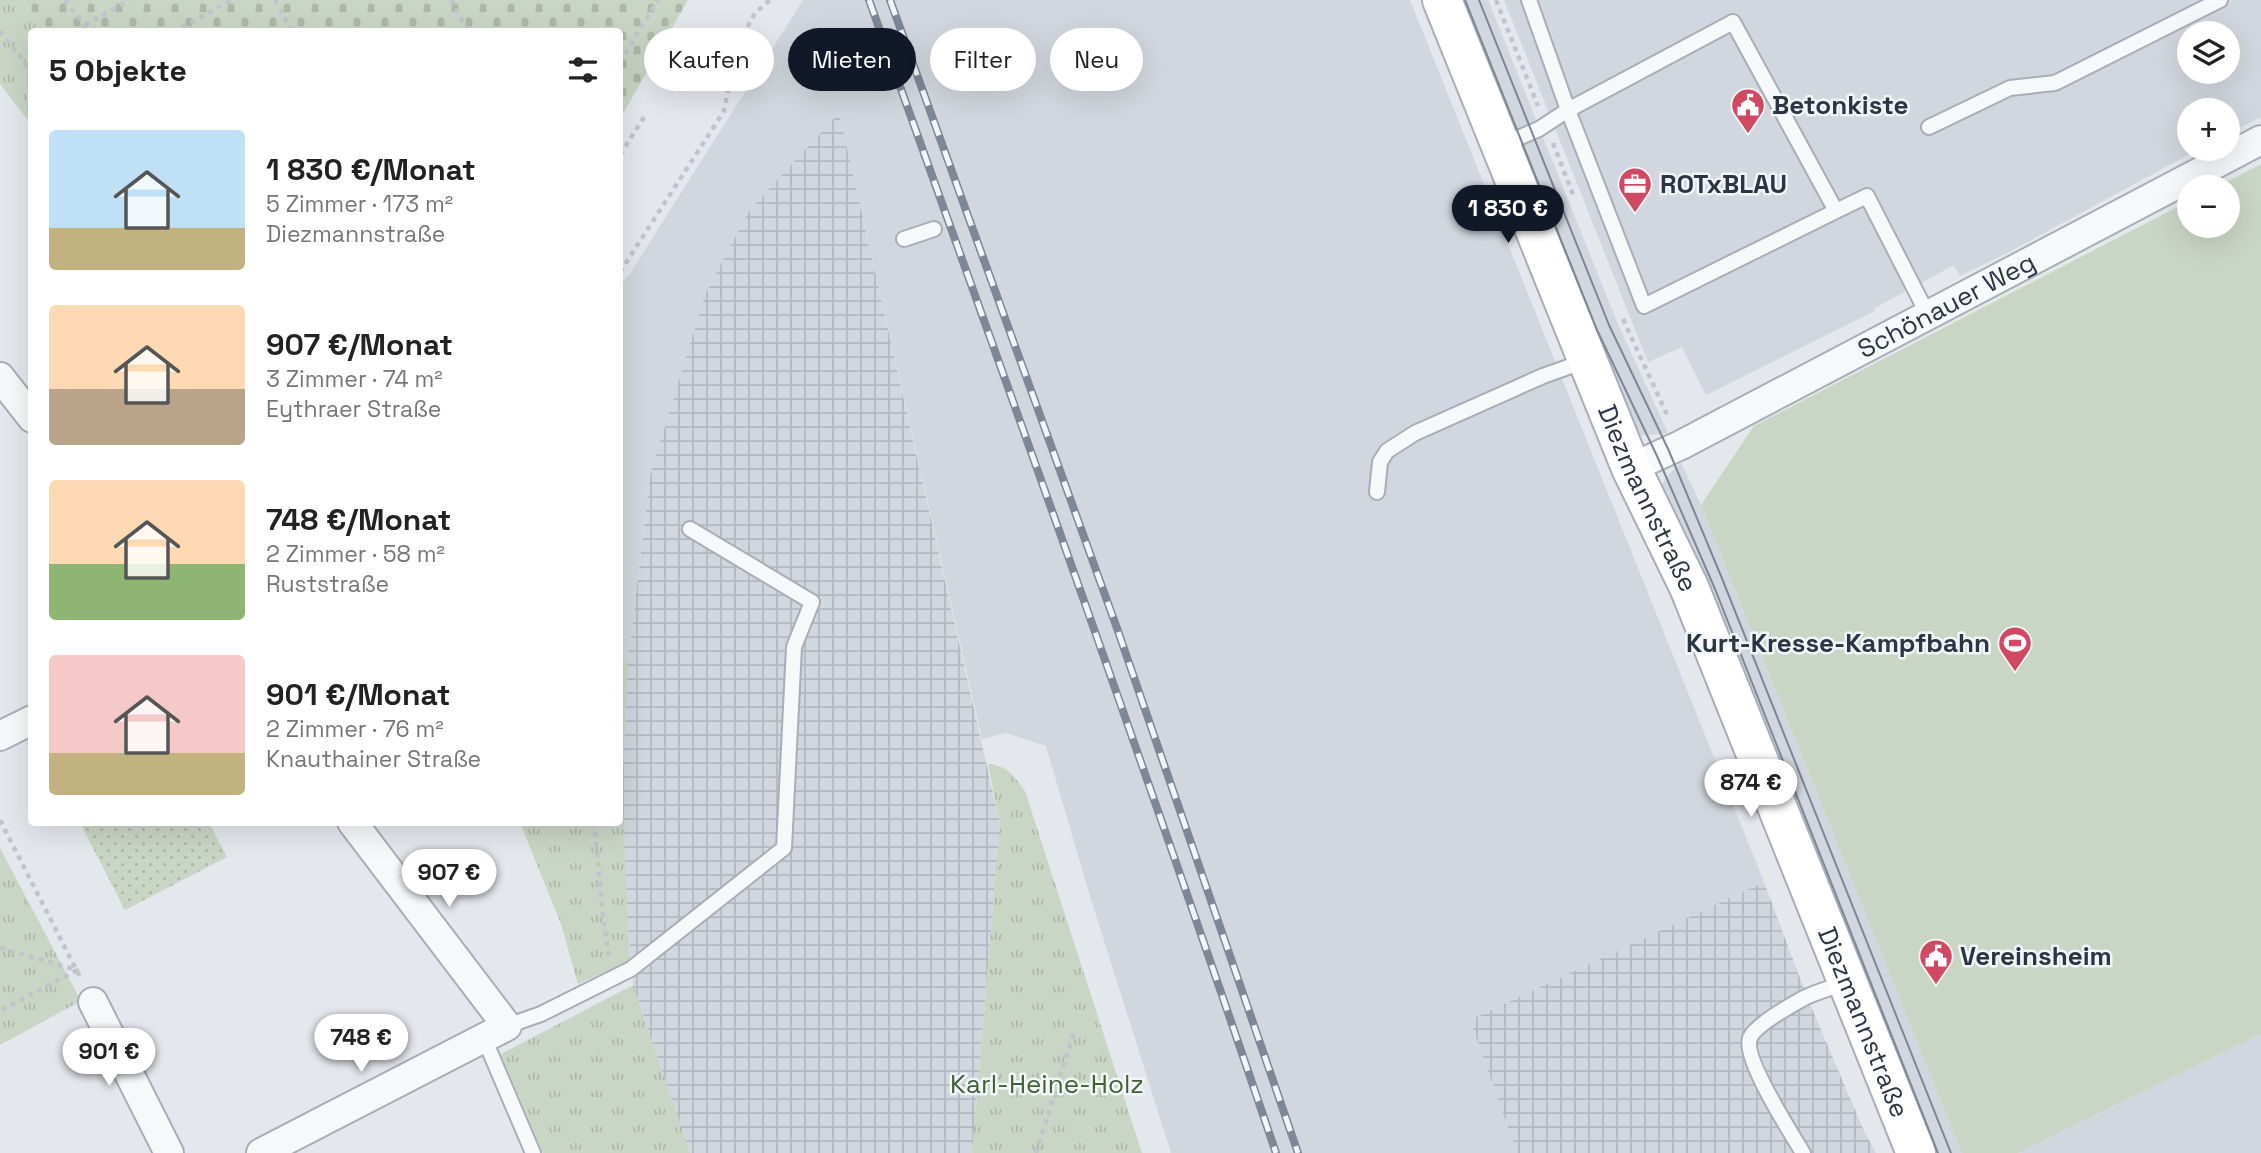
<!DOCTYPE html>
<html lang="de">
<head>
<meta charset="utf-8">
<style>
	:root { --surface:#fff; --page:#f6f6f6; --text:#222; --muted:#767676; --accent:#111827 }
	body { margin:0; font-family:"Space Grotesk",sans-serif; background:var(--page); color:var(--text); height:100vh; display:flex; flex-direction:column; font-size:26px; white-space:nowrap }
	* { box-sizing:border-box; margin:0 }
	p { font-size:23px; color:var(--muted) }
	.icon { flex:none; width:38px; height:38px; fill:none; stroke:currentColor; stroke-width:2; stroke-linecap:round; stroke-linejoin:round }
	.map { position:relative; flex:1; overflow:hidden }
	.side { position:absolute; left:28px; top:28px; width:595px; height:798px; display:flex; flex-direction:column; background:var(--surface); border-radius:7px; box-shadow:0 7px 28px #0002 }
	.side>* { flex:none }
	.guide { position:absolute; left:644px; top:28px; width:665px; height:63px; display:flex; gap:14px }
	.tools { position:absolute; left:2177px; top:21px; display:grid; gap:14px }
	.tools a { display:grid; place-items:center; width:63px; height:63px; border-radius:50%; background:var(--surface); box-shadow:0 7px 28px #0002; font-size:35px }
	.price { position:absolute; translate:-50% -60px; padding:0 16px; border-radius:24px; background:#fff; color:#222; font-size:23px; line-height:46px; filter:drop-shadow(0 2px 4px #0008) }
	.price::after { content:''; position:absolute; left:50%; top:42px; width:21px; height:16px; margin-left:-10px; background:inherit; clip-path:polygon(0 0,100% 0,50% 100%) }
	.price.active { background:var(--accent); color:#fff }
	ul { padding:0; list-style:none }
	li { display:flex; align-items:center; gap:21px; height:175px; padding:0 21px }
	li span { display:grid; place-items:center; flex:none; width:196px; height:140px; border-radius:7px; color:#555 }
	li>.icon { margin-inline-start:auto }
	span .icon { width:84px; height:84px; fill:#fffc; stroke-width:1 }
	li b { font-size:30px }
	h2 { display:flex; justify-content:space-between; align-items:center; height:84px; padding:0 21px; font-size:30px }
	.tag { padding:0 24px; border-radius:32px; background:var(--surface); box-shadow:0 7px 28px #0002; font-size:24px; line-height:63px }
	.tag.active { background:var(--accent); color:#fff }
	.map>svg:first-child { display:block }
	.built { fill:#d2d6de; fill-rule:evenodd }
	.industrial { fill:url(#industrial-grid) }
	.grass { fill:url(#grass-tufts) }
	.cemetery { fill:url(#cemetery-stones) }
	.garden { fill:url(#garden-dots) }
	.pitch { fill:#cad6c5 }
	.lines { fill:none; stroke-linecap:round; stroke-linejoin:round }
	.lane-casing { stroke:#a9aeb6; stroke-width:18 }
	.street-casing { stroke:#a9aeb6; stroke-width:32 }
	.secondary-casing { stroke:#a9aeb6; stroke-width:42 }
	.path { stroke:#c1c5cb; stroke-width:4.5; stroke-dasharray:5 5; stroke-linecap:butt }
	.lane { stroke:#f6f8fa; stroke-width:14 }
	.street { stroke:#f6f8fa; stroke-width:28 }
	.secondary { stroke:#fff; stroke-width:38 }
	.tram { stroke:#7d8795; stroke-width:2 }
	.rail-casing { stroke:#7d8795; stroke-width:8 }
	.rail { stroke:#f3f6f9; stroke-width:5; stroke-dasharray:16; stroke-linecap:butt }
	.labels { text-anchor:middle; stroke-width:5; stroke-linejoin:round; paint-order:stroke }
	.poi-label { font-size:26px; font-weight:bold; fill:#2b3544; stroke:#f3f6f9; text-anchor:start }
	.street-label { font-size:26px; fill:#2b3544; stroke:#f3f6f9 }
	.park-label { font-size:26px; fill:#416038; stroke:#f3f6f9 }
</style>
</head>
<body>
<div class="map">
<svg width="2261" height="1153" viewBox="0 0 2261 1153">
	<defs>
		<pattern id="industrial-grid" width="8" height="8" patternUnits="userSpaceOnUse" patternTransform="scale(1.75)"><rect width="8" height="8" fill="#d2d6de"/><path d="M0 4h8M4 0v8" fill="none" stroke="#b4b8c0"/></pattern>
		<pattern id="grass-tufts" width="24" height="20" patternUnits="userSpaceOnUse" patternTransform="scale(1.75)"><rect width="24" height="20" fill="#cad6c5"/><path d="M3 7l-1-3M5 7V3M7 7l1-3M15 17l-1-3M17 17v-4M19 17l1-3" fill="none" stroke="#aeb8aa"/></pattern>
		<pattern id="cemetery-stones" width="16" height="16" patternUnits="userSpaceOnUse" patternTransform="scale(1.75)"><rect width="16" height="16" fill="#cad6c5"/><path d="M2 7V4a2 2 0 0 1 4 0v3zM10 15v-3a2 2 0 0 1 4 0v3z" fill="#aeb8aa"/></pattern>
		<pattern id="garden-dots" width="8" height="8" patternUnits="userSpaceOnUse" patternTransform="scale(1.75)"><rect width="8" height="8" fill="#cad6c5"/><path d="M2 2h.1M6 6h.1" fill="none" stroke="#aeb8aa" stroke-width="1.8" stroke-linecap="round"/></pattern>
	</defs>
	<rect width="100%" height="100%" fill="#e4e7ec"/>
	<path class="built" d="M803,0H1410L1764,882L1470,1020L1517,1153H1171L1090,896L1046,746L1006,733L982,739L839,114L749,211L650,476L628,662L620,661V284L629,275Z
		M1457,0H1488L1617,322L1668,433L1639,436Z
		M1504,0H2261V117L2228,134V110H2189V149H2199L2011,251L1960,276L1954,265L1875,308V311L1706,395L1682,347L1648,362ZM2189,33H2228V72H2189Z
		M1681,463L1701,505L1962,1153H1930L1659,489L1666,477Z
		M2261,1034V1153H2018Z"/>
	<path class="industrial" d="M839,113L1000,824L972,1153H690L633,985L626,902L622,793L628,662L650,476L705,295L749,211Z
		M1764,882L1807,997L1864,1131L1876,1153H1517L1470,1020Z"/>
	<path class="grass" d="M0,0H22L47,31L32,32L31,124L0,84Z
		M620,661L628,662L622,793L630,961L578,984L561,924L520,823L620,822Z
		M988,764C1007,765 1014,776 1025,791L1142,1153H972L1000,824Z
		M0,848L81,1001L0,1045Z
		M633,985L690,1153H543L501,1054Z"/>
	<path class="cemetery" d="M22,0H688L620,119V32L47,31Z"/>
	<path class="garden" d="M80,823H209L227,857L125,910Z"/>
	<path class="pitch" d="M2261,164V1034L2018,1153H1962L1701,505L1754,426L2189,201V226H2228V187H2217Z"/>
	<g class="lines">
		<g class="lane-casing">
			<path id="lane" d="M1929,127L2010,88L2055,83L2220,0
				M1502,145L1539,129L1568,110L1733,22L1836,211L1644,306L1568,110L1529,0
				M1836,211L1867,196L1928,315
				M904,239L934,229
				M1377,492L1380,462L1387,451L1415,433L1543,376L1585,361
				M507,1026L541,1014L631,969L784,848L794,647L812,602L690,529
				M484,1038L533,1153
				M1803,1153C1791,1133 1742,1057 1750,1038C1755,1025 1793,1004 1806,997C1819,991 1834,987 1847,982"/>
		</g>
		<g class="street-casing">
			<g id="street">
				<path d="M0,377L32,418"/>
				<path id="s1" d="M1631,468L1681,445L2261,140"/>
				<path d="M0,736L32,720"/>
				<path d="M93,1002L169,1153"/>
				<path d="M261,1153L507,1026L352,822"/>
			</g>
		</g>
		<g class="secondary-casing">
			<g id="secondary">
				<path id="s2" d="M1442,0L1631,468L1689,587L1916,1153"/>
			</g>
		</g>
		<path class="path" d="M65,0L90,32
			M275,0L292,32
			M451,0L468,32
			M1496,0L1538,106
			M85,25L129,0
			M0,31L32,72
			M173,32L232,0
			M620,62L658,0
			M1553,143L1574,197
			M620,155L644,117
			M620,272L724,111L736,48L755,13L770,0
			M1623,319L1669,419
			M0,820L81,979
			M594,822L603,917L609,957
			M0,948L77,970L0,1011
			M1036,1153L1074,1032"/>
		<use href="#lane" class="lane"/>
		<use href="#street" class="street"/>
		<use href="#secondary" class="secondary"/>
		<path class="tram" d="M1465,0L1597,330L1657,456L1715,589L1938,1153
			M1479,0L1609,325L1669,451L1721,576L1951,1153"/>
		<g class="rail-casing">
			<path id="rail" d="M869,0C1007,384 1145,767 1276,1153
				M890,0L1118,631L1298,1153"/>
		</g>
		<use href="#rail" class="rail"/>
	</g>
	<defs>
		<g id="civic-pin" transform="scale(1.75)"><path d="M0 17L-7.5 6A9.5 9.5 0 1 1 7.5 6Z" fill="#d04963" stroke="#f3f6f9"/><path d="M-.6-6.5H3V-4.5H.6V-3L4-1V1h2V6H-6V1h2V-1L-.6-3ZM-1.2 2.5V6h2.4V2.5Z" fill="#fff"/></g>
		<g id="office-pin" transform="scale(1.75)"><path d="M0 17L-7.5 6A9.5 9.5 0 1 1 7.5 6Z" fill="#d04963" stroke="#f3f6f9"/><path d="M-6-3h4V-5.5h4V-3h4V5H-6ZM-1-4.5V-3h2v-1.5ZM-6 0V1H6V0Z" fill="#fff"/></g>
		<g id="stadium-pin" transform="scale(1.75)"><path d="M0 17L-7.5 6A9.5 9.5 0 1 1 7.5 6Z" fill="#d04963" stroke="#f3f6f9"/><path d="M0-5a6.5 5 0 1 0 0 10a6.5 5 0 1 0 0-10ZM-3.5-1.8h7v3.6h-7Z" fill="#fff"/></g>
	</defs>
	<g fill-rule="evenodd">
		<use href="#civic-pin" x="1748" y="105"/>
		<use href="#office-pin" x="1635" y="184"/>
		<use href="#stadium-pin" x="2015" y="643"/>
		<use href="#civic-pin" x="1936" y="956"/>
	</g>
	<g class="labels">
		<g class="poi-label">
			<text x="1772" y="114">Betonkiste</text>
			<text x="1660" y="193">ROTxBLAU</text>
			<text x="1990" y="652" text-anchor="end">Kurt-Kresse-Kampfbahn</text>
			<text x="1960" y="965">Vereinsheim</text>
		</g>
		<g class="street-label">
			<text dy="9" stroke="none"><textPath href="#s1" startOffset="355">Schönauer Weg</textPath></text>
			<text dy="9" stroke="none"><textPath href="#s2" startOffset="539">Diezmannstraße</textPath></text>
			<text dy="9" stroke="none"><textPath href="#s2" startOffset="1106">Diezmannstraße</textPath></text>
		</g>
		<g class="park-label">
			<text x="1047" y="1093">Karl-Heine-Holz</text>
		</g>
	</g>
</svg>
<div class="tools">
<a><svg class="icon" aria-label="layers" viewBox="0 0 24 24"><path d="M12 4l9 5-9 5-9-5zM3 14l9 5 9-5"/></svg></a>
<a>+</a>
<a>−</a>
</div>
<b class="price active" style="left:1508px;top:245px">1 830 €</b>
<b class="price" style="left:1751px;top:819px">874 €</b>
<b class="price" style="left:449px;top:909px">907 €</b>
<b class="price" style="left:361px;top:1074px">748 €</b>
<b class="price" style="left:109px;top:1088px">901 €</b>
<div class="guide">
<a class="tag">Kaufen</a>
<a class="tag active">Mieten</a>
<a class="tag">Filter</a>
<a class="tag">Neu</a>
</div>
<section class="side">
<h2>5 Objekte<svg class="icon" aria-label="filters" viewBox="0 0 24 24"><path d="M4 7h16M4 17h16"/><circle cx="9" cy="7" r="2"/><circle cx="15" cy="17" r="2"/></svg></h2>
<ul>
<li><span style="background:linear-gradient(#bfe0f5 70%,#c2b280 0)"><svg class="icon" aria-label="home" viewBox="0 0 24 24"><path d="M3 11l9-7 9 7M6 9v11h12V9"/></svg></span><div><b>1 830 €/Monat</b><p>5 Zimmer · 173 m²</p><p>Diezmannstraße</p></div></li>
<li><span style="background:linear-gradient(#ffd9b3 60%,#b9a48a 0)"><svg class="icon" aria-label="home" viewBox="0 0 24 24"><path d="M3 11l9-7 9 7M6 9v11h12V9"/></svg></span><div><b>907 €/Monat</b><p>3 Zimmer · 74 m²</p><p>Eythraer Straße</p></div></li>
<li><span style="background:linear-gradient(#ffd9b3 60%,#8fb573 0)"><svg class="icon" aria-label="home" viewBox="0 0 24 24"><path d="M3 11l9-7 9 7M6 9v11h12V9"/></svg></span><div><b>748 €/Monat</b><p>2 Zimmer · 58 m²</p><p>Ruststraße</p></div></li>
<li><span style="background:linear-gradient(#f6c9c9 70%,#c2b280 0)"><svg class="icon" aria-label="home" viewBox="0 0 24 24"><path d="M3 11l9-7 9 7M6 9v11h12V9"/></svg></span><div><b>901 €/Monat</b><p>2 Zimmer · 76 m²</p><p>Knauthainer Straße</p></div></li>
</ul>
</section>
</div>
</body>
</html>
